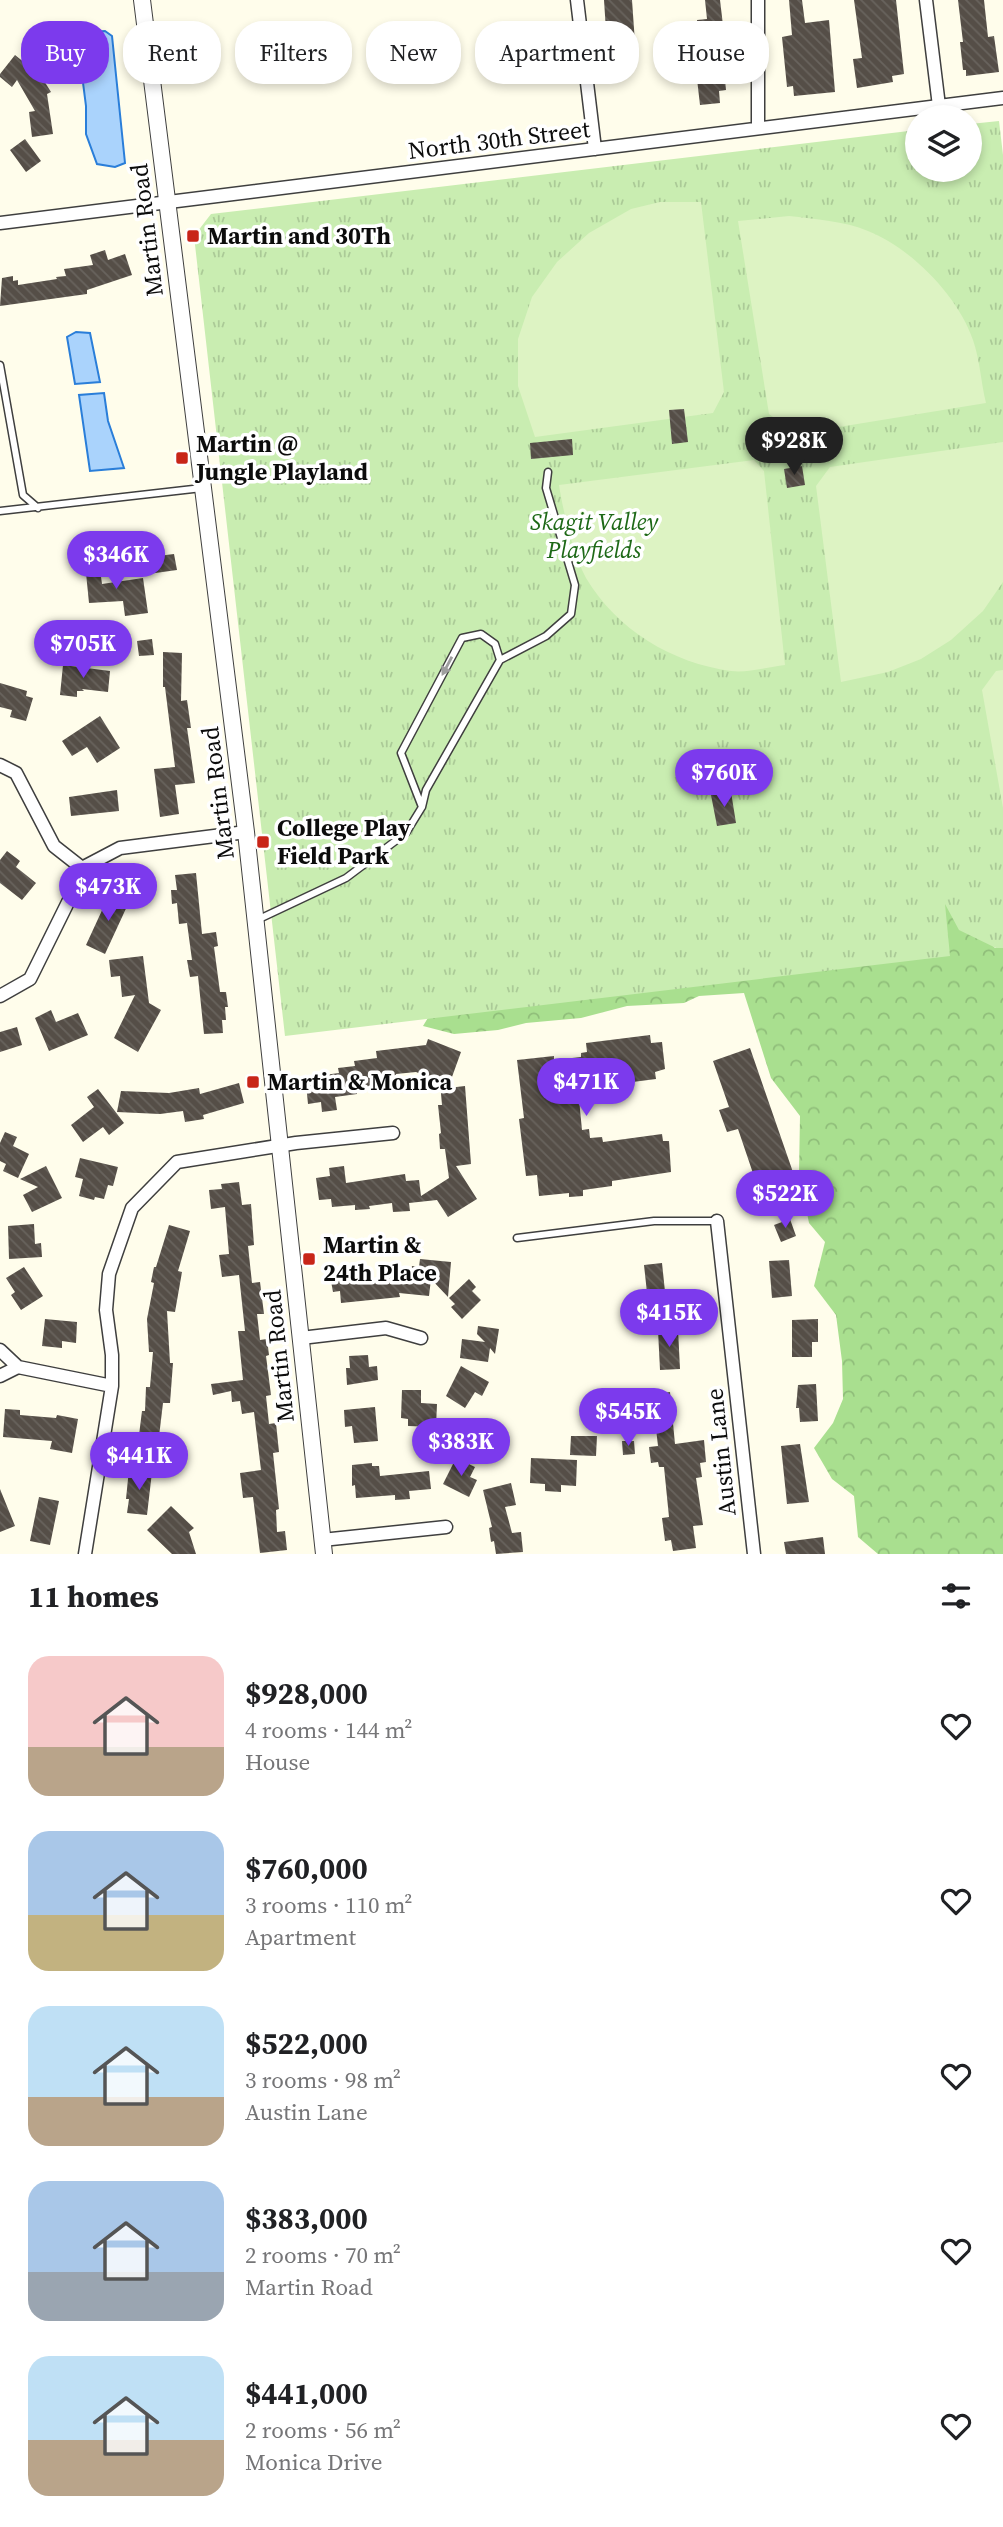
<!DOCTYPE html>
<html lang="en">
<head>
<meta charset="utf-8">
<style>
	:root { --surface:#fff; --page:#f2f2f2; --text:#202124; --muted:#757577; --accent:#7c3aed }
	body { margin:0; font-family:"Source Serif 4",serif; background:var(--page); color:var(--text); height:100vh; display:flex; flex-direction:column; font-size:26px; white-space:nowrap }
	* { box-sizing:border-box; margin:0 }
	p { font-size:23px; color:var(--muted) }
	.icon { flex:none; width:38px; height:38px; fill:none; stroke:currentColor; stroke-width:2; stroke-linecap:round; stroke-linejoin:round }
	.map { position:relative; height:1554px; overflow:hidden }
	.details { display:flex; flex-direction:column; background:var(--surface); flex:1 }
	.details>* { flex:none }
	.banner { position:absolute; left:21px; top:21px; width:962px; height:63px; display:flex; gap:14px }
	.fabs { position:absolute; left:905px; top:105px; display:grid; gap:14px }
	.fabs a { display:grid; place-items:center; width:77px; height:77px; border-radius:50%; background:var(--surface); box-shadow:0 4px 10px #0003; font-size:35px }
	.price { position:absolute; translate:-50% -60px; padding:0 16px; border-radius:24px; background:var(--accent); color:#fff; font-size:23px; line-height:46px; filter:drop-shadow(0 2px 4px #0008) }
	.price::after { content:''; position:absolute; left:50%; top:42px; width:21px; height:16px; margin-left:-10px; background:inherit; clip-path:polygon(0 0,100% 0,50% 100%) }
	.price.active { background:#222; color:#fff }
	ul { padding:0; list-style:none }
	li { display:flex; align-items:center; gap:21px; height:175px; padding:0 28px }
	li span { display:grid; place-items:center; flex:none; width:196px; height:140px; border-radius:21px; color:#555 }
	li>.icon { margin-inline-start:auto }
	span .icon { width:84px; height:84px; fill:#fffc; stroke-width:1 }
	li b { font-size:30px }
	h2 { display:flex; justify-content:space-between; align-items:center; height:84px; padding:0 28px; font-size:30px }
	.tag { padding:0 24px; border-radius:28px; background:var(--surface); box-shadow:0 4px 10px #0003; font-size:24px; line-height:63px }
	.tag.active { background:var(--accent); color:#fff }
	.map>svg:first-child { display:block }
	.forest { fill:url(#forest-crowns) }
	.park { fill:url(#park-tufts) }
	.pitch { fill:#ddf3c3 }
	.water { fill:#aad3fc; stroke:#2a7ed9; stroke-width:2 }
	.building { fill:url(#building-back-hatch) }
	.lines { fill:none; stroke-linecap:round; stroke-linejoin:round }
	.service-casing { stroke:#3f3f3f; stroke-width:9 }
	.minor-casing { stroke:#3f3f3f; stroke-width:15 }
	.tertiary-casing { stroke:#3f3f3f; stroke-width:18 }
	.service { stroke:#fff; stroke-width:6 }
	.minor { stroke:#fff; stroke-width:12 }
	.tertiary { stroke:#fff; stroke-width:16 }
	.oneway { fill:#9e9e9e }
	.poi-dot { fill:#c82518; stroke:#fff; stroke-width:2.5 }
	.labels { text-anchor:middle; stroke-width:7; stroke-linejoin:round; paint-order:stroke }
	.street-label { font-size:24px; fill:#0c0c0c; stroke:#fff }
	.poi-label { font-size:24px; font-weight:bold; fill:#0c0c0c; stroke:#fff; text-anchor:start }
	.park-label { font-size:24px; font-style:italic; fill:#1e6917; stroke:#fff }
</style>
</head>
<body>
<div class="map">
<svg width="1003" height="1554" viewBox="0 0 1003 1554">
	<defs>
		<pattern id="forest-crowns" width="20" height="18" patternUnits="userSpaceOnUse" patternTransform="scale(1.75)"><rect width="20" height="18" fill="#a9df8f"/><path d="M2 6a3 3 0 1 1 6 0M12 15a3 3 0 1 1 6 0" fill="none" stroke="#90be7a"/></pattern>
		<pattern id="park-tufts" width="24" height="20" patternUnits="userSpaceOnUse" patternTransform="scale(1.75)"><rect width="24" height="20" fill="#c9edb1"/><path d="M3 7l-1-3M5 7V3M7 7l1-3M15 17l-1-3M17 17v-4M19 17l1-3" fill="none" stroke="#abca97"/></pattern>
		<pattern id="building-back-hatch" width="6" height="6" patternUnits="userSpaceOnUse" patternTransform="scale(1.75)"><rect width="6" height="6" fill="#554e47"/><path d="M-1 5l2 2M0 0l6 6M5-1l2 2" fill="none" stroke="#68635d"/></pattern>
	</defs>
	<rect width="100%" height="100%" fill="#fffdeb"/>
	<path class="forest" d="M823,759L995,948H1003V1554H878L858,1537L854,1496L832,1479L814,1448L833,1423L843,1399L842,1361L836,1315L814,1286L825,1242L809,1223L799,1173L800,1116L771,1078L744,993L699,996L684,1003L627,1006L581,1018L526,1023L498,1030L454,1034L423,1026L443,993Z"/>
	<path class="park" d="M999,121L1003,155V948H996L959,930L945,904L950,956L285,1036L194,236L211,214L917,130V170H970V124Z"/>
	<path class="pitch" d="M660,202H701L724,392L713,413L535,437L518,386V339L532,297L557,262L589,233L631,209Z
		M789,216C815,219 844,221 868,231C911,248 958,296 973,340C980,360 981,383 986,403L796,434L769,414L738,221Z
		M1003,442V582L983,611L951,640L921,659L888,672L841,682L816,486L830,467Z
		M754,460L764,471L785,665C768,667 748,673 731,671C672,663 617,630 586,578C573,554 563,511 559,485Z
		M1003,670V808L982,690L996,671Z"/>
	<path class="water" d="M105,31L112,36L125,163L115,167L97,164L86,134V106L77,36L90,32Z
		M76,332L90,333L100,382L75,384L67,337Z
		M104,393L108,421L124,468L90,471L79,395Z"/>
	<path class="building" d="M604,0H632L635,43L607,46Z
		M705,0H720L727,59H723L726,90L719,91L720,103L700,105L697,79L710,77L707,51H700L697,20L707,19Z
		M789,0H802L805,23L829,20L835,92L794,96L793,86L787,87L782,37L792,35Z
		M854,0H896L904,74L892,76L893,82L857,88L853,59L862,58Z
		M958,0H984L988,37L994,36L999,72L966,76V70H963L960,42H963Z
		M15,55L41,76L51,92L47,94L53,134L32,137L29,112L35,111L17,80L12,87L0,77V74Z
		M25,139L41,161L26,172L10,150Z
		M105,250L108,260L125,254L132,275L87,290V294L0,306L2,278L13,276V281L18,280V285L57,279L56,277L66,276L64,269L93,265L90,255Z
		M684,409L688,442L672,444L669,410Z
		M572,439L573,455L531,459L530,443Z
		M802,466L805,485L787,488L784,469Z
		M174,554L177,570L148,574L146,561H150V557Z
		M99,562L102,584L143,578L148,613L125,616L123,601L89,603L85,563Z
		M152,639L154,655L139,656L137,641Z
		M163,652L182,653L181,701L187,700L191,728H187L195,783L175,785L179,814L160,817L154,769L175,767L165,687H163Z
		M63,665L110,671L108,692L82,689L84,691H77V697L60,695Z
		M0,683L27,691L26,696L33,698L26,721L10,717L12,710L0,707Z
		M100,716L120,748L97,763L87,747L72,756L62,741Z
		M117,790L119,811L71,816L69,797Z
		M731,792L736,823L717,826L711,795Z
		M7,851L20,861L16,867L36,883L22,900L0,883V860Z
		M196,873L202,934L216,932L218,946L214,947L220,992H226L228,1007H225L226,1020H222L223,1033L204,1034L198,976L190,977L187,960H192L187,923L179,924L177,903L172,904L171,890H177L175,875Z
		M110,893L129,902L105,954L86,945Z
		M143,956L149,1003L161,1010L138,1052L114,1038L135,995L122,997L120,976L111,977L109,960Z
		M51,1010L56,1022L78,1013L88,1035L49,1051L35,1018Z
		M17,1027L22,1045L0,1052V1032Z
		M650,1035L651,1043L662,1042L665,1069L655,1072L656,1079L578,1089L582,1130L589,1129L590,1138L602,1137L603,1142L662,1134L663,1141H669L671,1172L612,1181V1186L583,1190V1196L569,1197V1193L539,1196L537,1175L526,1176L519,1119L524,1118L517,1060L554,1056V1060L581,1057V1053L587,1052L586,1043Z
		M428,1039L461,1052L448,1088L465,1086L471,1164L456,1166L477,1199L448,1217L437,1200L409,1203L410,1211L393,1212L392,1203L369,1206L370,1209L355,1210V1205L332,1207L331,1199L319,1200L316,1178L330,1176L329,1168L344,1166L346,1183L405,1174L406,1181L419,1180L421,1196L449,1178L445,1149H440L439,1134L441,1133L438,1105H442L440,1082L416,1072L396,1074L397,1088L356,1090L357,1094L335,1097L337,1110L322,1112L321,1102L308,1104L306,1084L318,1083L317,1076L339,1073L338,1068L355,1066L354,1061L377,1058L376,1051L426,1045Z
		M750,1048L795,1178L759,1191L738,1129L727,1132L719,1110L729,1107L713,1061Z
		M239,1083L244,1103L203,1115L204,1119L185,1122L183,1111L160,1114L117,1112L121,1091L169,1093L199,1088L200,1094Z
		M98,1089L124,1123L109,1135L103,1127L83,1142L71,1125L94,1107L87,1097Z
		M5,1132L17,1137L13,1146L29,1154L18,1178L3,1171L6,1164L0,1161V1143Z
		M80,1158L118,1167L113,1186L108,1185L104,1199L95,1197L94,1200L79,1196L83,1179L75,1177Z
		M46,1166L62,1198L32,1212L23,1195L38,1187L20,1179Z
		M239,1182L242,1205L251,1204L254,1245L248,1246L252,1283L260,1282L264,1314H257L260,1340L267,1339L269,1355L266,1356L271,1395L266,1396L269,1424L276,1423L279,1452L273,1453L279,1509L276,1510L277,1532L285,1531L287,1550L260,1553L253,1497L243,1498L240,1473L261,1470L254,1412L242,1414L240,1401L232,1402L231,1391L213,1395L211,1384L243,1380L238,1331H245L239,1275L222,1277L219,1255L229,1254L225,1207L211,1209L209,1190L222,1189L221,1184Z
		M790,1219L796,1236L781,1242L774,1225Z
		M34,1224L35,1244L41,1243L42,1257L9,1259L8,1226Z
		M169,1225L190,1231L178,1271L182,1272L175,1312L167,1311L170,1363H173L170,1403H163L158,1445L138,1443L142,1411H145L146,1387H150L153,1352H149L147,1319L154,1283L151,1282L154,1267H156Z
		M420,1259L451,1262L448,1297L431,1279L429,1296L399,1293L400,1297L341,1303L340,1291L333,1292L330,1276L340,1275V1272L352,1271L353,1282L379,1280V1275L411,1272L412,1266L419,1267Z
		M789,1260L792,1296L772,1298L769,1261Z
		M662,1263L666,1301L648,1302L644,1265Z
		M24,1267L43,1296L21,1310L11,1295L15,1292L6,1278Z
		M469,1279L476,1287L472,1291L481,1300L462,1319L451,1307L455,1304L449,1298Z
		M45,1319L77,1322L76,1343L62,1341V1348L42,1346Z
		M818,1319V1342H812V1357H792V1320Z
		M478,1326L499,1329L495,1354L490,1348L488,1362L460,1358L462,1339L485,1342L477,1334Z
		M678,1329L680,1369L660,1370L658,1330Z
		M368,1355L369,1367L377,1366L378,1380L347,1385L346,1368H350L349,1356Z
		M461,1366L489,1382L482,1396L475,1392L465,1408L446,1396Z
		M816,1384L818,1421L800,1422L799,1408H796L798,1385Z
		M402,1390H421V1403L437,1404L436,1427L408,1426V1419L401,1418Z
		M670,1392L675,1444L704,1440L706,1462L700,1463L702,1477L696,1478L703,1525L693,1526L696,1548L673,1551L671,1540L665,1541L662,1518L669,1517L664,1467H659L658,1462L651,1463L649,1447L658,1446L652,1394Z
		M375,1407L378,1441L354,1443L352,1426L345,1427L344,1410Z
		M5,1409L20,1410V1415L56,1418L57,1415L78,1419L72,1453L50,1449L52,1441L3,1437Z
		M571,1436H597L596,1456L570,1455Z
		M622,1441H634L635,1454L623,1455Z
		M800,1444L809,1502L787,1504L781,1446Z
		M456,1458L475,1467L470,1477L477,1480L469,1497L443,1484Z
		M531,1458L577,1460L576,1486L561,1485V1492L545,1491V1484L530,1483Z
		M372,1463V1466H379L380,1476L429,1471L431,1489L409,1491L410,1499L395,1500V1495L356,1498L355,1485L352,1486V1465Z
		M129,1469L152,1472L147,1515L127,1513L129,1499H126Z
		M511,1483L516,1505L505,1507L512,1533L521,1532L523,1552L496,1554L494,1541L491,1542L489,1528L492,1527L483,1490Z
		M0,1489L15,1526L0,1532Z
		M39,1497L59,1501L50,1545L30,1541Z
		M171,1506L194,1528L189,1532L196,1554H172L147,1530Z
		M823,1537L825,1554H786L784,1542Z"/>
	<g class="lines">
		<g class="service-casing">
			<path id="service" d="M0,365L23,495L38,508
				M0,511L202,488
				M500,660L546,636L571,614L575,585L546,488L548,472
				M257,920L346,878L406,833L422,807L426,790L500,660L495,644L481,634L462,638L401,753L422,807
				M517,1238L654,1221H717"/>
		</g>
		<g class="minor-casing">
			<path id="minor" d="M577,0L595,149
				M926,0L939,106
				M758,128V0
				M0,223L1003,98
				M0,765L16,773L54,846L82,868L79,880L30,979L0,996
				M82,868L120,848L246,832
				M717,1221L754,1554
				M301,1338L386,1328L421,1338
				M0,1350L18,1367L112,1386
				M0,1376L18,1367
				M322,1540L446,1527
				M85,1554L112,1386V1355L106,1310L109,1274L132,1208L177,1162L296,1143L393,1133"/>
		</g>
		<g class="tertiary-casing">
			<path id="tertiary" d="M142,0L246,832L324,1554"/>
		</g>
		<use href="#service" class="service"/>
		<use href="#minor" class="minor"/>
		<use href="#tertiary" class="tertiary"/>
	</g>
	<defs><path id="oneway-solid" d="M-6-.8H1V-3.2L6.5 0L1 3.2V.8H-6Z" transform="scale(1.75)"/></defs>
	<use class="oneway" href="#oneway-solid" transform="translate(447 666) rotate(118)"/>
	<g class="poi-dot">
		<rect x="186" y="229" width="14" height="14" rx="3.5"/>
		<rect x="175" y="451" width="14" height="14" rx="3.5"/>
		<rect x="256" y="835" width="14" height="14" rx="3.5"/>
		<rect x="246" y="1075" width="14" height="14" rx="3.5"/>
		<rect x="302" y="1252" width="14" height="14" rx="3.5"/>
	</g>
	<g class="labels">
		<g class="street-label">
			<text transform="translate(499 140) rotate(-7)" y="8">North 30th Street</text>
			<text transform="translate(147 230) rotate(-97)" y="8">Martin Road</text>
			<text transform="translate(218 793) rotate(-97)" y="8">Martin Road</text>
			<text transform="translate(279 1356) rotate(-96)" y="8">Martin Road</text>
			<text transform="translate(721 1452) rotate(-96)" y="8">Austin Lane</text>
		</g>
		<g class="poi-label">
			<text x="207" y="244">Martin and 30Th</text>
			<text x="196" y="452">Martin @<tspan x="196" dy="28">Jungle Playland</tspan></text>
			<text x="277" y="836">College Play<tspan x="277" dy="28">Field Park</tspan></text>
			<text x="267" y="1090">Martin &amp; Monica</text>
			<text x="323" y="1253">Martin &amp;<tspan x="323" dy="28">24th Place</tspan></text>
		</g>
		<g class="park-label">
			<text x="594" y="530">Skagit Valley<tspan x="594" dy="28">Playfields</tspan></text>
		</g>
	</g>
</svg>
<div class="fabs">
<a><svg class="icon" aria-label="layers" viewBox="0 0 24 24"><path d="M12 4l9 5-9 5-9-5zM3 14l9 5 9-5"/></svg></a>
</div>
<b class="price active" style="left:794px;top:477px">$928K</b>
<b class="price" style="left:116px;top:591px">$346K</b>
<b class="price" style="left:83px;top:680px">$705K</b>
<b class="price" style="left:724px;top:809px">$760K</b>
<b class="price" style="left:108px;top:923px">$473K</b>
<b class="price" style="left:586px;top:1118px">$471K</b>
<b class="price" style="left:785px;top:1230px">$522K</b>
<b class="price" style="left:669px;top:1349px">$415K</b>
<b class="price" style="left:628px;top:1448px">$545K</b>
<b class="price" style="left:461px;top:1478px">$383K</b>
<b class="price" style="left:139px;top:1492px">$441K</b>
<div class="banner">
<a class="tag active">Buy</a>
<a class="tag">Rent</a>
<a class="tag">Filters</a>
<a class="tag">New</a>
<a class="tag">Apartment</a>
<a class="tag">House</a>
</div>
</div>
<section class="details">
<h2>11 homes<svg class="icon" aria-label="filters" viewBox="0 0 24 24"><path d="M4 7h16M4 17h16"/><circle cx="9" cy="7" r="2"/><circle cx="15" cy="17" r="2"/></svg></h2>
<ul>
<li><span style="background:linear-gradient(#f6c9c9 65%,#b9a48a 0)"><svg class="icon" aria-label="home" viewBox="0 0 24 24"><path d="M3 11l9-7 9 7M6 9v11h12V9"/></svg></span><div><b>$928,000</b><p>4 rooms · 144 m²</p><p>House</p></div><svg class="icon" aria-label="heart" viewBox="0 0 24 24"><path d="M12 20l-8-8c-3-5 5-10 8-4 3-6 11-1 8 4z"/></svg></li>
<li><span style="background:linear-gradient(#a9c7e8 60%,#c2b280 0)"><svg class="icon" aria-label="home" viewBox="0 0 24 24"><path d="M3 11l9-7 9 7M6 9v11h12V9"/></svg></span><div><b>$760,000</b><p>3 rooms · 110 m²</p><p>Apartment</p></div><svg class="icon" aria-label="heart" viewBox="0 0 24 24"><path d="M12 20l-8-8c-3-5 5-10 8-4 3-6 11-1 8 4z"/></svg></li>
<li><span style="background:linear-gradient(#bfe0f5 65%,#b9a48a 0)"><svg class="icon" aria-label="home" viewBox="0 0 24 24"><path d="M3 11l9-7 9 7M6 9v11h12V9"/></svg></span><div><b>$522,000</b><p>3 rooms · 98 m²</p><p>Austin Lane</p></div><svg class="icon" aria-label="heart" viewBox="0 0 24 24"><path d="M12 20l-8-8c-3-5 5-10 8-4 3-6 11-1 8 4z"/></svg></li>
<li><span style="background:linear-gradient(#a9c7e8 65%,#9aa5b1 0)"><svg class="icon" aria-label="home" viewBox="0 0 24 24"><path d="M3 11l9-7 9 7M6 9v11h12V9"/></svg></span><div><b>$383,000</b><p>2 rooms · 70 m²</p><p>Martin Road</p></div><svg class="icon" aria-label="heart" viewBox="0 0 24 24"><path d="M12 20l-8-8c-3-5 5-10 8-4 3-6 11-1 8 4z"/></svg></li>
<li><span style="background:linear-gradient(#bfe0f5 60%,#b9a48a 0)"><svg class="icon" aria-label="home" viewBox="0 0 24 24"><path d="M3 11l9-7 9 7M6 9v11h12V9"/></svg></span><div><b>$441,000</b><p>2 rooms · 56 m²</p><p>Monica Drive</p></div><svg class="icon" aria-label="heart" viewBox="0 0 24 24"><path d="M12 20l-8-8c-3-5 5-10 8-4 3-6 11-1 8 4z"/></svg></li>
</ul>
</section>
</body>
</html>
